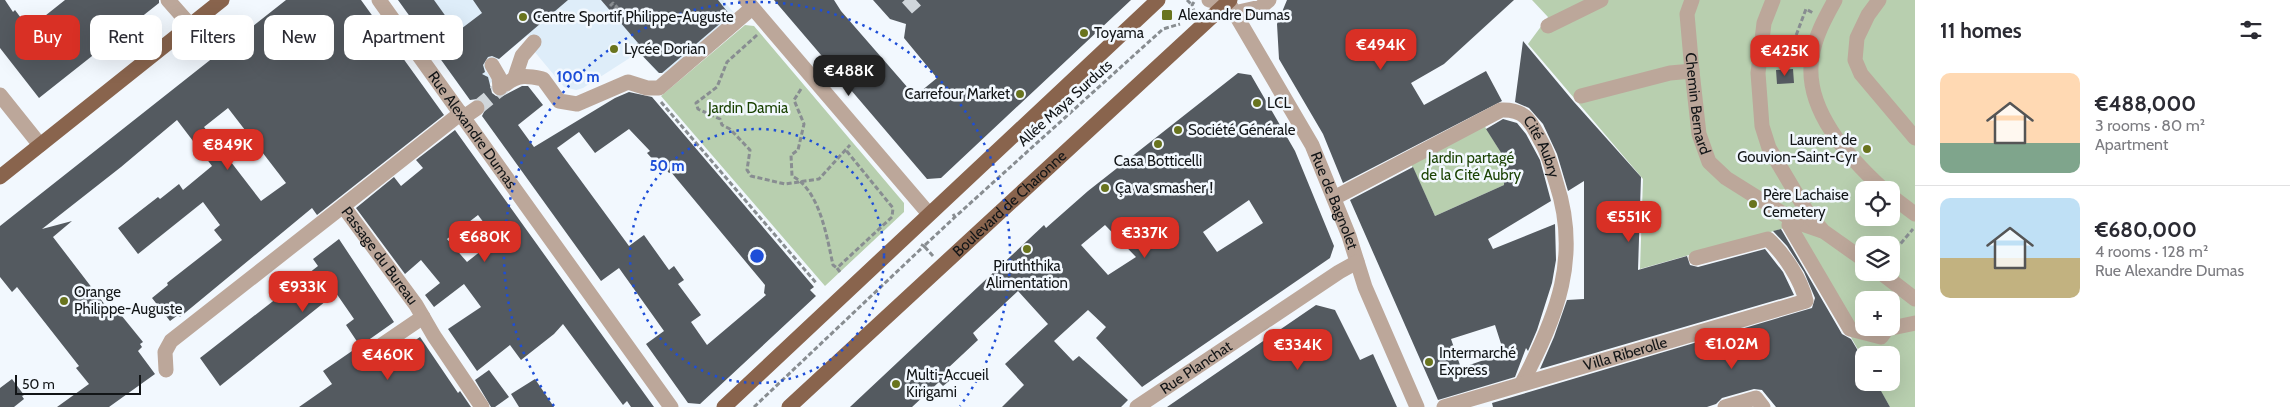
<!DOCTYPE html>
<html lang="en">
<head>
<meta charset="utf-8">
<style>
	:root { --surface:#fff; --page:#f2f2f3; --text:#2b2b33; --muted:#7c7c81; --line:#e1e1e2; --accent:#d93025 }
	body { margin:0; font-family:Cabin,sans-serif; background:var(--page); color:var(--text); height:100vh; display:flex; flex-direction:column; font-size:19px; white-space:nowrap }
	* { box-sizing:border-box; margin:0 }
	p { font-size:16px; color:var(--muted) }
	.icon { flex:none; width:28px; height:28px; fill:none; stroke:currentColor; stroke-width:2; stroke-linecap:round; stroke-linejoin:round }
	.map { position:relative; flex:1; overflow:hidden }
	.side { display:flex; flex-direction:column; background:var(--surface); width:375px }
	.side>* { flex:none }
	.guide { position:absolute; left:15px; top:15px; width:475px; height:45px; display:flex; gap:10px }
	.controls { position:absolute; left:1855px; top:181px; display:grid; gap:10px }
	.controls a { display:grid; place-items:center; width:45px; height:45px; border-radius:10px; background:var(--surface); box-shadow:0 5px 20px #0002; font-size:25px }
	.scale { position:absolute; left:15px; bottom:12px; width:126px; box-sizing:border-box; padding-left:5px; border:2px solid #121517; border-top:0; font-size:14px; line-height:18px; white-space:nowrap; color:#121517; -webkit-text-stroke:4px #f2f8fe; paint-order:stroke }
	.price { position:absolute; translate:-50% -42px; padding:0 11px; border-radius:10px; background:var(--accent); color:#fff; font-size:16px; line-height:32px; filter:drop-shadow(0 1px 2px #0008) }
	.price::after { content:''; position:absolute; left:50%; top:30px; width:15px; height:11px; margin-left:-8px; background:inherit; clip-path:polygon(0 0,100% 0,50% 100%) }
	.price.active { background:#222; color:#fff }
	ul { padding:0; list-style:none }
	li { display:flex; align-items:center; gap:15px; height:125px; padding:0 25px }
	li+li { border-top:1px solid var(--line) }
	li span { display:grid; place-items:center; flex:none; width:140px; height:100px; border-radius:10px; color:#555 }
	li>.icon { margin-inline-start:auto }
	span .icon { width:60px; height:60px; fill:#fffc; stroke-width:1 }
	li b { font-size:21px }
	h2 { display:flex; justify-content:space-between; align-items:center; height:60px; padding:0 25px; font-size:21px }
	.chip { padding:0 18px; border-radius:10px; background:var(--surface); box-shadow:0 5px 20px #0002; font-size:18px; line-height:45px }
	.chip.active { background:var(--accent); color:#fff }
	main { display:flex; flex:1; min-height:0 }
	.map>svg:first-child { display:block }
	.built { fill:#deedf9 }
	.green { fill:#b8cfaf; fill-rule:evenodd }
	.building { fill:#545a60; fill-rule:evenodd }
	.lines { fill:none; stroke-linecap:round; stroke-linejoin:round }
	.minor-tunnel { stroke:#d0d6db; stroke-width:15; stroke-dasharray:15 8; stroke-linecap:butt }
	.path { stroke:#888d91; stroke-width:3; stroke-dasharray:5 2.5; stroke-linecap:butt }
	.minor { stroke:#bca79a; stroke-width:15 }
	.major { stroke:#89644d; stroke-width:15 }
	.ring { fill:none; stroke:#1d4ed8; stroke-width:2.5; stroke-dasharray:2.5 5 }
	.poi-dot { fill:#69741e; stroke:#f2f8fe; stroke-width:2 }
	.labels { text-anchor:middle; stroke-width:5; stroke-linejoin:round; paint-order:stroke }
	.poi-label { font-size:15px; fill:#121517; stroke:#f2f8fe; text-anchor:start }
	.street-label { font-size:15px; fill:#121517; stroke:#f2f8fe }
	.park-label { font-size:15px; fill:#1b4203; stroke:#f2f8fe }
	.centre { fill:#1d4ed8; stroke:#f2f8fe; stroke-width:2.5 }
	.ring-label { font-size:15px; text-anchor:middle; font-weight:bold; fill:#1d4ed8; stroke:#f2f8fe; stroke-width:5; stroke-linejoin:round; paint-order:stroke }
</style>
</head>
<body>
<main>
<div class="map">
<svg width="1915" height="407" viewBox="0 0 1915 407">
	<rect width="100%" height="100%" fill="#f2f8fe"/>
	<path class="built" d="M398,0H723L735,14L665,73H658L639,52L583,88L576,90L564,87L534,51L538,47L528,35L485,70L493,81L470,100Z"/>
	<path class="green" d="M1532,0H1915V407H1890L1876,383L1891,382V355H1864V360L1788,227L1640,269L1643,179L1528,44L1548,17ZM1864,190H1891V218H1864ZM1864,245H1891V272H1864ZM1864,300H1891V328H1864Z
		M745,25L754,26L904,203V212L825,286L661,96Z
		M1484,125L1505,159L1504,185L1435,216L1411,164Z"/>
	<path class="building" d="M0,0H5L13,12L15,10L24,22L26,21L31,27L65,0H159V3L39,98L0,48Z
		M286,0H361L444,115L317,215L312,208L180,317L178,315L170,321L152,298L168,285L167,283L222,240L214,230L220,225L203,202L138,254L118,228L158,197L160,199L179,184L183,190L212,166L177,120L121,167L42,229L72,221L53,237L112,314L117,310L143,342L140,344L142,347L138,351L155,374L109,407H57L89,384L76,368L79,366L17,287L12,292L0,277V226ZM228,108L286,183L261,201L204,127Z
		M398,0H434L457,32L482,13L473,0H568L499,59L492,56L488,57L483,65L485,72L482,74L488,77L492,93L496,96L501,97L522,86H528L543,105L518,125L534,147L615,98L629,92L652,97L814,287L810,290L816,296L700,404L688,403L646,344L664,331L619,268L601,281L482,116L486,108L484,102L477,99L470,100ZM629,129L650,151L647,153L657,164H661L669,173L671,172L765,285L764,293L766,295L707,345L691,322L701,315L678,284L684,280L674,266L669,270L644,235L629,246L557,148L579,132L595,153Z
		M601,0H718L730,15L662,73H659L634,47L638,43Z
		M774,0H834L841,11L915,96L937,78L904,38L906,24L890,19L873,0H1131L941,178L927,179Z
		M1287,0H1514L1444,64L1411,83L1424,105L1486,71L1502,101L1343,183L1323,134L1279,59L1277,24Z
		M1523,41L1574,102L1641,177L1638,270L1687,256L1690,265L1698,267L1765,249L1783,272L1794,295L1540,369L1554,337L1567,300L1584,299V181L1568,191L1557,154L1543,124L1529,108L1515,102Z
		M1793,69L1794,83L1777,84L1776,70Z
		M1238,73L1251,75L1295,151L1334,246L1330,258L1142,387L1096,338L1106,327L1088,310L1054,341L1073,361L1079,356L1128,400L1121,407H1002L1024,385L1005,364L1048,324L1018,291L973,333L978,340L947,369L954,377L943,386L939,382L912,407H850L1044,225L1046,228L1088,191ZM1249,200L1263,223L1217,252L1203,232ZM1105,225L1136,257L1108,275L1081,245Z
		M1503,119L1517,123L1526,134L1540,160L1551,201L1488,239L1493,249L1555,224L1556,260L1552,283L1537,330L1528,351L1526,348L1515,377L1438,400L1350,200L1413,167L1435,216L1504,185L1505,159L1486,129ZM1495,325L1504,353L1461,368L1451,339Z
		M455,130L584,310L654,407H631L627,401L623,405L563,324L554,334L521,360L510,345L477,371L448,329L481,307L464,284L434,307L425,295L440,283L421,260L405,274L356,208L394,177L401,186L423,168L416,160ZM478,215L496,239L467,262L447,239Z
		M1781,229L1842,334L1851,339L1864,361V382H1876L1890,407H1776L1762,390L1754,389L1722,398L1716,404L1707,407H1493L1492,403L1812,308L1815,298L1804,272L1787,246L1773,231Z
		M339,239L394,322L360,346L346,325L354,319L336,293L220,386L200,358L318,266L313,259Z
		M1316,305L1335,310L1360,360L1373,354L1397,407H1167Z
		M420,337L458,393L460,391L471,407H299L332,384L323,371L368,340L370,342L367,349L368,354L372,358L380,357L383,362Z
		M489,370L509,397L495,407H491L475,380Z
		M12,379L24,395L22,396L24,399L14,407H0V388Z
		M535,379L554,407H519L511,394Z"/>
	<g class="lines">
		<path class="minor-tunnel" d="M907,8L916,0
			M477,108L506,84"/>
		<path class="path" d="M1187,0L1192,5
			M1194,2L1192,5L1195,14
			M610,6L613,3L617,7L613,10
			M757,35L727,62L717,87L696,103L698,109L720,119L722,125L730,129L750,150L747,170L751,176L785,184L819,179L850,145
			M1775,51L1794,56L1795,62
			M1794,56L1791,49L1806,9L1813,13
			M801,89L794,100L804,124L798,150L791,155L792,176C820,190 827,238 833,265L837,268
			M661,102L817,284
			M953,214L955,217L1163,29L1180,24
			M1891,255L1913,229
			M933,256L924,246L955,217
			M840,272L837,268L892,217L893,208L845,149
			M754,407L924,246L920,244"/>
		<g class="minor">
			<path d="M168,0L190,25"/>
			<path id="s1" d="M379,0L671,407"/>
			<path d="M746,0L929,214"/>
			<path d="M1209,0L1228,4"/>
			<path id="s2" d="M1227,0L1312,145L1349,236L1365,287L1417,407"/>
			<path id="s3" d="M1692,0L1687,14L1692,71L1699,134L1709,162L1726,178L1796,222L1822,231"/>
			<path d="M1773,0L1764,23L1758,73L1762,126L1769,148L1809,215L1823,231L1864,260"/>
			<path d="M1835,0C1825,18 1815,36 1812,57C1803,109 1849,158 1884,190"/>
			<path d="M1879,0L1868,15L1857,38L1855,60L1861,74L1915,138"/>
			<path d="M1234,13L1261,7L1269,0"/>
			<path d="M1548,26L1601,0"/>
			<path d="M492,65L499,77L500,88"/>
			<path d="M515,77L522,56L534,42"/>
			<path d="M506,84C519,74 528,76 543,79L559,101L577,104L628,82L647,88H659L752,8"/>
			<path d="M0,95L40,145"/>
			<path d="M1581,96L1670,73L1692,71"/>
			<path id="s4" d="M461,113L343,206L416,305L434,336L482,407"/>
			<path d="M464,117L477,108"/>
			<path d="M1891,196L1915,214"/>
			<path id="s5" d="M1334,198L1501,110C1527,109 1531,123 1542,143C1549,155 1552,169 1556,182C1581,257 1557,316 1522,383"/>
			<path d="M1796,222L1789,225L1850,329L1881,337L1887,329L1915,323"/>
			<path d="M1880,272L1915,299"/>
			<path d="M376,349L423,317"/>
			<path d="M166,370L165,352L171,341L343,206"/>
			<path id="s6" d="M1137,407L1339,272L1357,262"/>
			<path id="s7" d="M1444,407L1806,301C1801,279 1784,254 1768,239L1696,258"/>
			<path d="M1725,407L1756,398L1763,407"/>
		</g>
		<g class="major">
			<path d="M0,177L222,0"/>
			<path d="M724,407L1158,0"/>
			<path id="s8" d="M789,407L1230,0"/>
		</g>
	</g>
	<g class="ring">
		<circle cx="757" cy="256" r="127"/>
		<path d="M554 406A253 253 0 1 1 960 406"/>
	</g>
	<g class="poi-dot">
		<rect x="1161" y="9" width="12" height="12" rx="2.5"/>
		<circle cx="523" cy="17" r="5"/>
		<circle cx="1084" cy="33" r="5"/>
		<circle cx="614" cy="49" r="5"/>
		<circle cx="1020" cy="94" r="5"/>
		<circle cx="1257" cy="103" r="5"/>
		<circle cx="1178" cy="130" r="5"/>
		<circle cx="1158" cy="144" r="5"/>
		<circle cx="1867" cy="149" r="5"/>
		<circle cx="1105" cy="188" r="5"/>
		<circle cx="1753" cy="204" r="5"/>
		<circle cx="1027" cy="249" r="5"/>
		<circle cx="64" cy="301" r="5"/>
		<circle cx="1429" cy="362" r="5"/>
		<circle cx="896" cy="384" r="5"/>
	</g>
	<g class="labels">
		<g class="poi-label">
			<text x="1178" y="20">Alexandre Dumas</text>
			<text x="533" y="22">Centre Sportif Philippe-Auguste</text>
			<text x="1094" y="38">Toyama</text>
			<text x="624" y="54">Lycée Dorian</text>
			<text x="1010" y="99" text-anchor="end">Carrefour Market</text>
			<text x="1267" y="108">LCL</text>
			<text x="1188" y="135">Société Générale</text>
			<text x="1857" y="145" text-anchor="end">Laurent de<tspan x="1857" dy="17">Gouvion-Saint-Cyr</tspan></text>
			<text x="1158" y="166" text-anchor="middle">Casa Botticelli</text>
			<text x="1115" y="193">Ça va smasher !</text>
			<text x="1763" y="200">Père Lachaise<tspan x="1763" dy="17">Cemetery</tspan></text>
			<text x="1027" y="271" text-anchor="middle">Piruththika<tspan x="1027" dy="17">Alimentation</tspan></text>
			<text x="74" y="297">Orange<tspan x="74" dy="17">Philippe-Auguste</tspan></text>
			<text x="1439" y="358">Intermarché<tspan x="1439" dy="17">Express</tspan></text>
			<text x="906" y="380">Multi-Accueil<tspan x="906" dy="17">Kirigami</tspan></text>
		</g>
		<g class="street-label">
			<text transform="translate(1065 103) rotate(-42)" y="5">Allée Maya Surduts</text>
			<text dy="5" stroke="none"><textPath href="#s3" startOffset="105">Chemin Bernard</textPath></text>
			<text dy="5" stroke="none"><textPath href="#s1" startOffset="160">Rue Alexandre Dumas</textPath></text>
			<text dy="5" stroke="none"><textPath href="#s5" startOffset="249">Cité Aubry</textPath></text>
			<text dy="5" stroke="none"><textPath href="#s2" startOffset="228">Rue de Bagnolet</textPath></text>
			<text dy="5" stroke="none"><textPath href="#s8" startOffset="300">Boulevard de Charonne</textPath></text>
			<text dy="5" stroke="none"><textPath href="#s4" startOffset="212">Passage du Bureau</textPath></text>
			<text dy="5" stroke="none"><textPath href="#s7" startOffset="189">Villa Riberolle</textPath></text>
			<text dy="5" stroke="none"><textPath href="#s6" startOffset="71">Rue Planchat</textPath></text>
		</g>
		<g class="park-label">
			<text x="748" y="113">Jardin Damia</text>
			<text x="1471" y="163">Jardin partagé<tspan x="1471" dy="17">de la Cité Aubry</tspan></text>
		</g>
	</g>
	<circle cx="757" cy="256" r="8" class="centre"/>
	<g class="ring-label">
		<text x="578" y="82">100 m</text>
		<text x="667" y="171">50 m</text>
	</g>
</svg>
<div class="controls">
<a><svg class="icon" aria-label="locate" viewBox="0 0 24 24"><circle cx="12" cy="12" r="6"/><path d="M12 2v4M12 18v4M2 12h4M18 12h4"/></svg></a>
<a><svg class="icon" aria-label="layers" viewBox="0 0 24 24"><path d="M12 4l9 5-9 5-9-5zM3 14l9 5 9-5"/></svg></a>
<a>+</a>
<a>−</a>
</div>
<div class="scale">50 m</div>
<b class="price" style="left:1381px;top:71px">€494K</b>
<b class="price" style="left:1785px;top:77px">€425K</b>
<b class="price active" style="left:849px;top:97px">€488K</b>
<b class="price" style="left:228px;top:171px">€849K</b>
<b class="price" style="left:1629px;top:243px">€551K</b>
<b class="price" style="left:1145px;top:259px">€337K</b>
<b class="price" style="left:485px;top:263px">€680K</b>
<b class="price" style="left:303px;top:313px">€933K</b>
<b class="price" style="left:1732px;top:370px">€1.02M</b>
<b class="price" style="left:1298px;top:371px">€334K</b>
<b class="price" style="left:388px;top:381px">€460K</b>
<div class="guide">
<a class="chip active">Buy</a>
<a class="chip">Rent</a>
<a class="chip">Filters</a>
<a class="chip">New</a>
<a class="chip">Apartment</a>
</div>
</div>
<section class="side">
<h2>11 homes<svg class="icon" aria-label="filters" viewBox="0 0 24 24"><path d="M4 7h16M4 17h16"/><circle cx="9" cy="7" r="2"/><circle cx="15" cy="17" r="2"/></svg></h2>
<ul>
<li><span style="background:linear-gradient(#ffd9b3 70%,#7fa58c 0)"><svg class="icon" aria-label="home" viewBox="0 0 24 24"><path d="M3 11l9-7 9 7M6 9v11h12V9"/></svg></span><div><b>€488,000</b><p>3 rooms · 80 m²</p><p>Apartment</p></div></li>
<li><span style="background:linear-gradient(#bfe0f5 60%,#c2b280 0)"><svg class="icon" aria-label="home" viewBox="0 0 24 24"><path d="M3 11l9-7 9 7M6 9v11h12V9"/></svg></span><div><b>€680,000</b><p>4 rooms · 128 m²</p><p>Rue Alexandre Dumas</p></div></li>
</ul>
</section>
</main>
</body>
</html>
